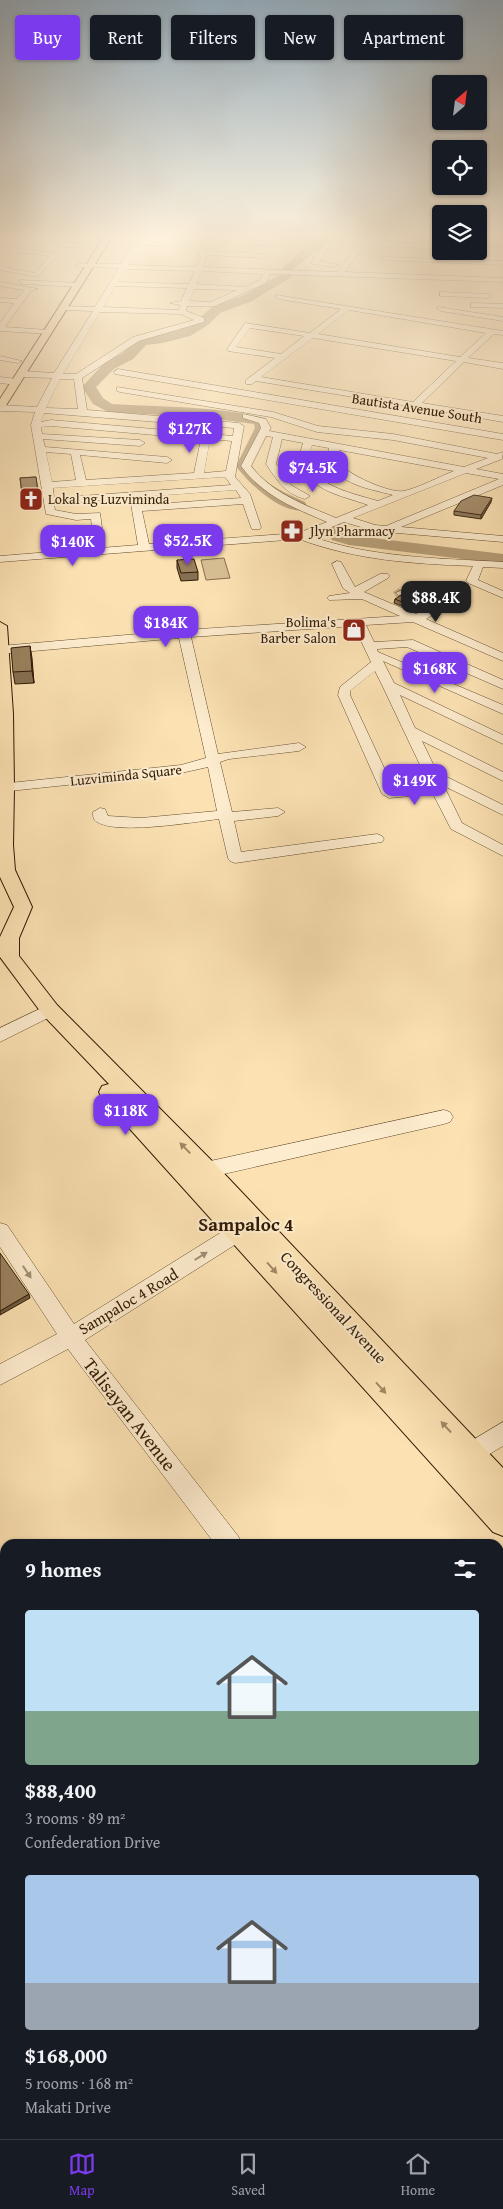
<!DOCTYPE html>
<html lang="en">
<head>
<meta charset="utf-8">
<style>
	:root { --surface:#171b24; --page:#242831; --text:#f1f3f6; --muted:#9ea1a6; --line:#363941; --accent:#7c3aed }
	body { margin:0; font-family:"Gentium Book Plus",serif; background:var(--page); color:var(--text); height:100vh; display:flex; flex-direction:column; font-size:19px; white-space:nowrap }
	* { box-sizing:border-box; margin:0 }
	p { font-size:16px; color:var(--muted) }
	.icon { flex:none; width:28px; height:28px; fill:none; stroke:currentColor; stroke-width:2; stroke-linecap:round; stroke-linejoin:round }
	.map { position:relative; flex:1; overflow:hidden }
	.side { position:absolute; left:0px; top:1539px; width:504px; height:601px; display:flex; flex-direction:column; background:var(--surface); border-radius:15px 15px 0 0; box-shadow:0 1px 4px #0004 }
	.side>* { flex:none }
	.banner { position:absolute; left:15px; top:15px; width:474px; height:45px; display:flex; gap:10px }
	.needle { width:32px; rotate:28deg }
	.tools { position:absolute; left:432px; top:75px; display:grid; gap:10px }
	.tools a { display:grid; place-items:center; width:55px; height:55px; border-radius:5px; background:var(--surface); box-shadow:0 1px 4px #0004; font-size:25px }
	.price { position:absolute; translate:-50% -42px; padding:0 11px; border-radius:10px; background:var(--accent); color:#fff; font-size:16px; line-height:32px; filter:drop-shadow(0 1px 2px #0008) }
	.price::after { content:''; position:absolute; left:50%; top:30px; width:15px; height:11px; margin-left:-8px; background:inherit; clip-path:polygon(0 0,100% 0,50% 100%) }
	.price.current { background:#222; color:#fff }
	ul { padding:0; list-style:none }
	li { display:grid; align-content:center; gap:10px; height:265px; padding:0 25px }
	li span { display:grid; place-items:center; height:155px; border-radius:5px; color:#555 }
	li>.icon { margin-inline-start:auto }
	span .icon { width:90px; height:90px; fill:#fffc; stroke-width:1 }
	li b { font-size:21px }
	h2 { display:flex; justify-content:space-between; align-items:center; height:60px; padding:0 25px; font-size:21px }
	.pill { padding:0 18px; border-radius:5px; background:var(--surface); box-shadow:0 1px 4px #0004; font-size:18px; line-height:45px }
	.pill.current { background:var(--accent); color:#fff }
	.tab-bar { display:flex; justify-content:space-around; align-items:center; height:70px; border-top:1px solid var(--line); background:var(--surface); font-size:14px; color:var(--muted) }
	.tab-bar a { display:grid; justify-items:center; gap:2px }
	.tab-bar .current { color:var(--accent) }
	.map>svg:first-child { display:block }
	.green { fill:#d9c095; stroke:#856e4d }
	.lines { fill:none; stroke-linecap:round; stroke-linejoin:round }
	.river { fill:#b79e78; fill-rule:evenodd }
	.minor-tunnel { stroke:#d3ba90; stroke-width:12; stroke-dasharray:12 6; stroke-linecap:butt }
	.minor-casing { stroke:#644d30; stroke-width:1 }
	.major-casing { stroke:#311b05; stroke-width:2 }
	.minor { fill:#fdecce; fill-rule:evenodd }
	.major { fill:#fce2b3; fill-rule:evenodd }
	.wall { fill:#857052; stroke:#311b05 }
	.shaded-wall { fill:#6c5b42; stroke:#311b05 }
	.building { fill:#9b825f; stroke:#311b05 }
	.oneway { fill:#a18865 }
	.oneway2 { fill:#a18e74 }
	.labels { text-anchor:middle; stroke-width:4; stroke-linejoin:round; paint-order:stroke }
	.far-street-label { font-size:14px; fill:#311b05; stroke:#fdecce }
	.far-poi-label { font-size:14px; fill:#311b05; stroke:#fdecce; text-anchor:start }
	.street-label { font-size:16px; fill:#311b05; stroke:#fdecce }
	.quarter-label { font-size:19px; font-weight:bold; fill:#311b05; stroke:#fdecce }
	.near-street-label { font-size:19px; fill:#311b05; stroke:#fdecce }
</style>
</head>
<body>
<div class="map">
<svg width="503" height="2139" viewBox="0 0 503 2139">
	<rect width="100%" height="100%" fill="#fce2b3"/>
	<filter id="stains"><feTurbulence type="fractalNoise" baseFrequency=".004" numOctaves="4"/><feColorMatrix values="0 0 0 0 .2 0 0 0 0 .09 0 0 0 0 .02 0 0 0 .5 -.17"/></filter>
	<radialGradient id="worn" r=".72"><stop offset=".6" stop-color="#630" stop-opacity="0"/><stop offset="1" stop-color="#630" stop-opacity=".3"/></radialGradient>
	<path class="green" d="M224,558L230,578L206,580L201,560Z"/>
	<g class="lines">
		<path class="river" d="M315,237H325L326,244L289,272L292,275L290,278L252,301L220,313L208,325L190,336L163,343L146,345L133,359L114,369L96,387L103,398L112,404C162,407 216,406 265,418L271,428L252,466C265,485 285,493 305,502L307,506L305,510C282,515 248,483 236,466L255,428L254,424L201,417L108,412L93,404L82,387L104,363L123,353L137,338L180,330L198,319L212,307L244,295L285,272L282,269L284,267L300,252L314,243Z
			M333,522L339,523L345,532L357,536L503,554V564L349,545L332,540L324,527L327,523Z"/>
		<path class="minor-tunnel" d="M396,597L402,593"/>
		<g class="minor-casing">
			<path id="minor" d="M62,237H69L66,243L93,244L96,246L93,248L63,247L57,256L37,277L0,270V265L12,269L35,273L50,256L0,250V246L53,253L59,243L28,242L25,240L28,238Z
				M135,237H142L141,241L185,243L203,239L205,240V242L197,244L206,251L264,254L267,256L264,258L207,255L203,267L338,272L363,237H370L367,241L441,245V249L364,245L345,272L503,278V282L270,274L266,283L215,306H187L186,311L204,318V322L139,341L82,378L87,410L239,423L244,426L235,477L250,494L261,527L260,529H252L251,527L243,504L142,511L149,544L298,533L327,522C294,508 263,496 241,466L261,428L259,423L243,418V414L266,419L271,428L269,431L464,467L488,458L393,440L317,432L271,417L120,392L117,391V387L273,412L318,426L393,434L497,454L503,452L502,459L476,469L503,474V485L401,527L503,536V542L374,531L344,522L310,536C372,558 438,558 503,562V568L483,567L478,580L503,591V598L468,583L466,581L473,566C413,564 355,560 299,539L0,562V556L138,545L130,498L54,504L55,510L76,514L100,513L102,528L97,531L92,528L91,519L76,520L46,514L31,425L35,412L0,411V405L37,407L52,378L22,377L18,374L22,371L54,373L93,311L63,310L59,308L63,306L95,307L119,268L80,267L76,265L78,264H121ZM139,245L190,246L199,251L201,258L196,267L128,265ZM126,269L195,271L189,284L118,282ZM202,271L263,274L260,280L245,287L196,284ZM115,286L187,288L181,301L170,303L180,305L179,310L103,307ZM194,289L237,290L211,302L189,301ZM100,312L181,314L194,320L133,337L76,374H63ZM60,379H74L78,409L46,408ZM44,413L234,428L233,436L51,420L41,422ZM51,426L201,439L194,473L86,480L80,455L167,463L172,460L167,457L45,447L43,439L140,446L145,443L140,440L42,434L41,427ZM266,436L273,437L266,464C277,480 285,494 305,499L310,496L291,485L276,464L282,439L303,443L297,464C317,493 337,494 368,505L336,518C305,505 273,494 251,466ZM210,439L232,441L226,471L204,473ZM312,445L329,448C327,483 366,488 393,495L378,501C351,493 323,488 307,464ZM339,450L454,471C438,477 421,487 404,491C391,494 345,474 339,462ZM46,452L71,454L76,480L52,482ZM466,473L499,479L386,526L375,525L353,518ZM225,477L231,485L54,498L53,488ZM236,490L241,498L141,505L140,497Z
				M296,237H303L299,241L297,240Z
				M329,237H336L320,261L339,265L335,267L313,264L311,263Z
				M228,239L274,242L277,244L274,246L226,242V240Z
				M479,246L503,247V251L479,250Z
				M383,257L503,261V265L381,260L380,259Z
				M20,280L78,283L82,285L78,287L23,284L19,282Z
				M0,282L38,289L31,291L5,327L48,330H51V334L0,331V323L14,303L0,302V298L17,299L24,290L0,286Z
				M440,292L488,294L492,296L488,298L443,296H440Z
				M276,295L503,331V335L494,334L468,358L503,363V369L464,362L422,403L503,416V422L417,407L408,414L404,411L408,406L256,381L252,384H246V380L275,358L228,351L227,349L245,323L310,333L341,309L279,299L275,297ZM349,310L486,333L460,357L318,334ZM250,328L304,336L281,354L236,347ZM313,338L456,361L413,402L261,377Z
				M471,303L503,304V308L474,307H471Z
				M438,307L503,317V321L441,311L437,309Z
				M0,356L22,361L18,363L0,360Z
				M118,369L503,434V440L115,374L114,372Z
				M0,377L17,379L21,382L17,385L0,383Z
				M337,561L341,562L355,587L380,574H388L390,576L388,578L364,592L416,614L443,600H451L453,602L451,604L426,619L503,653V661L413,622L366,625L374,642L413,640L503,680V689L407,647L377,649L378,652L503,705V714L383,661L394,683L503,735V744L400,695L415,728L503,772V781L422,741L437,772L503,805V815L444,786L462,823L503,845V856L451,829L433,794L389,798L382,794L338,695L340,687L371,662L354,626L191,637L218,754L299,743L306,747L299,751L229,759L220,762L232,812L278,808L285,812L278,816L234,821L241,852L377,834L382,836L384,839L382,842L235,863L230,861L228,858L219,819C193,822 118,835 97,822C93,820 93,816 93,812L100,808L105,809L108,816L141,818L217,811L208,767L181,773L0,792V784L181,765L206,758L179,638L0,654V646L184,630L400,616L362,599L329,600L327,598L329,596L350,593L343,588L332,564ZM375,671L382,685L430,786L394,789L350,695V691Z
				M404,589L410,592L408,594L398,595L396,593Z
				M50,1004L56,1006L58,1010L56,1014L0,1042V1028Z
				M444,1110L450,1112L453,1117L450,1122L444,1124L206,1178L199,1175L197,1170L199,1165L206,1162Z
				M248,1218L255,1220L258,1226L255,1232L85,1340L238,1536L242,1544H215L68,1349L0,1385V1364L57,1334L0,1247V1223L7,1225L74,1324L241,1220Z
				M503,1422V1446L471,1465L463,1462L460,1454L463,1446Z
				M0,1615L5,1617V1647L0,1645Z
				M499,1880L503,1882V1913L499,1911Z
				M0,2071L5,2073V2112L0,2110Z
				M8,2135H40L42,2139H10Z
				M290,2135H323L325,2139H292Z"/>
		</g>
		<g class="major-casing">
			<path id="major" d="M104,237H112L5,407L0,410V399Z
				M0,622L7,626L13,714L14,788L13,845L15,870L32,907L19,938V956L57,1005L214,1163L503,1468V1536L493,1532L102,1098L99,1092L102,1086L109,1084L43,1015L0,957V937L14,907L0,877Z"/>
		</g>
		<use href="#minor" class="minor"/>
		<use href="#major" class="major"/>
	</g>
	<path class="wall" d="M36,477L40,507L24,508L20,478Z
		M491,502L481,519L454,515V511Z
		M177,560L198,572V580L181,581L177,568Z
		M395,599L438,600L416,612L394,603Z
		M30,646L34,683L15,684L13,672Z"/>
	<path class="shaded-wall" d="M492,498L491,502L481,519V515Z
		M438,596V600L416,612V608Z
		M30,646L32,658L34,683L32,671Z
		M29,1294L30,1298L0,1315V1311Z"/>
	<path class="building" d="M36,477L38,493L22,494L20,478Z
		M474,495L492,498L481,515L454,511L461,501Z
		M194,559L198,572L181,573L177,560Z
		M416,586L438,596L416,608L395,599Z
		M30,646L32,671L13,672L11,648Z
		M0,1253L29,1294L0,1311Z"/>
	<defs><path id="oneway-solid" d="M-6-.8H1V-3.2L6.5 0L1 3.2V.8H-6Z" transform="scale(1.25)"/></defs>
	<g class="oneway">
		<use href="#oneway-solid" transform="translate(185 1148) rotate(-134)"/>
		<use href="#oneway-solid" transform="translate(272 1268) rotate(48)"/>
		<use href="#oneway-solid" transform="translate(381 1388) rotate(48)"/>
		<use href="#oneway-solid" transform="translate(446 1427) rotate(-133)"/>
	</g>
	<g class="oneway2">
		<use href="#oneway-solid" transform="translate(201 1256) rotate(-32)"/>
		<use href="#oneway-solid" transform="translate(27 1272) rotate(56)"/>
	</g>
	<linearGradient id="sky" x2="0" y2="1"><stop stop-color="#94abbb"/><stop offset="0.44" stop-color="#fef2dd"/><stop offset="1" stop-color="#fef2dd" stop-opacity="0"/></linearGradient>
	<rect width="503" height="537" fill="url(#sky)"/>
	<defs>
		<g id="church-square" transform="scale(1.25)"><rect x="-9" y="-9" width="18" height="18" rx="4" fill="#8f2418" stroke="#fdecce"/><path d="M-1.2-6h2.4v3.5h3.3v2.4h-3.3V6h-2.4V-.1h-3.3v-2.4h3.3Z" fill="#fff"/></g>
		<g id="pharmacy-square" transform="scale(1.25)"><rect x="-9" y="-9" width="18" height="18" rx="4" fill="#8f2418" stroke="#fdecce"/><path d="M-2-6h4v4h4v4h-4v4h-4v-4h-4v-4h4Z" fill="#fff"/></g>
		<g id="shop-square" transform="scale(1.25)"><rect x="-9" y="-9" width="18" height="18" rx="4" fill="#8f2418" stroke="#fdecce"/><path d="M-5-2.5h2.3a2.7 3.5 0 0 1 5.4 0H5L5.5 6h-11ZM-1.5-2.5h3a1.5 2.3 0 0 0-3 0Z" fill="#fff"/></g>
	</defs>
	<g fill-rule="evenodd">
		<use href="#church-square" x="31" y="499"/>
		<use href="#pharmacy-square" x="292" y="531"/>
		<use href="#shop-square" x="354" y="630"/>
	</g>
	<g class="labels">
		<g class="far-street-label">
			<text transform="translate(417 408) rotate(9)" y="5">Bautista Avenue South</text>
			<text transform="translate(126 775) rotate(-6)" y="5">Luzviminda Square</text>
		</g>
		<g class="far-poi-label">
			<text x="48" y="504">Lokal ng Luzviminda</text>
			<text x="310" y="536">Jlyn Pharmacy</text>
			<text x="336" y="627" text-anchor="end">Bolima's<tspan x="336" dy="16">Barber Salon</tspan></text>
		</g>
		<g class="street-label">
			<text transform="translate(128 1301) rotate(-31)" y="6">Sampaloc 4 Road</text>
			<text transform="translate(334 1307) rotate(47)" y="6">Congressional Avenue</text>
		</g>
		<g class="quarter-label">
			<text x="246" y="1231">Sampaloc 4</text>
		</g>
		<g class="near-street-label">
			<text transform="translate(130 1414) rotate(52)" y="7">Talisayan Avenue</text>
		</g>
	</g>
	<rect width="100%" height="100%" filter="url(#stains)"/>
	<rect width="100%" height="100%" fill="url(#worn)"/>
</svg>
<div class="tools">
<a><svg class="needle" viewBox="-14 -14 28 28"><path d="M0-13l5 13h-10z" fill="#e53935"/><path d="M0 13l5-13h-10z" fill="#9ea1a6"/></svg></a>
<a><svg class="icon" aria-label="locate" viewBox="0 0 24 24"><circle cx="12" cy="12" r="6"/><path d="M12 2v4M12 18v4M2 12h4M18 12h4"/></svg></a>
<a><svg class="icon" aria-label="layers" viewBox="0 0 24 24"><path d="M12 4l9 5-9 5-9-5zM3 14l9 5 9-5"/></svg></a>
</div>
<b class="price" style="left:190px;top:454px">$127K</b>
<b class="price" style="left:313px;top:493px">$74.5K</b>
<b class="price" style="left:188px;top:566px">$52.5K</b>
<b class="price" style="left:73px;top:567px">$140K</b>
<b class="price current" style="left:436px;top:623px">$88.4K</b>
<b class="price" style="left:166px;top:648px">$184K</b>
<b class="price" style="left:435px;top:694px">$168K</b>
<b class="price" style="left:415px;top:806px">$149K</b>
<b class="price" style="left:126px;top:1136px">$118K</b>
<div class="banner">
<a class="pill current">Buy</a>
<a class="pill">Rent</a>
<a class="pill">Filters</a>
<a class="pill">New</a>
<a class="pill">Apartment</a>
</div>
<section class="side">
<h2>9 homes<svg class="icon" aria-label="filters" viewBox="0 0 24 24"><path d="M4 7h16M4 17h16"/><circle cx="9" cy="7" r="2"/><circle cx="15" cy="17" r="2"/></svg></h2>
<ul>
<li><span style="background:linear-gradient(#bfe0f5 65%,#7fa58c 0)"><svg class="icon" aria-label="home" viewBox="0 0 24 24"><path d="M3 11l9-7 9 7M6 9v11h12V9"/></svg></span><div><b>$88,400</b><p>3 rooms · 89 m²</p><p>Confederation Drive</p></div></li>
<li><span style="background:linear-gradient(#a9c7e8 70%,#9aa5b1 0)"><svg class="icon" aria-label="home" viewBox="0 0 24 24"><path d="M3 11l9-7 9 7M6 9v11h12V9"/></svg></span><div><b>$168,000</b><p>5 rooms · 168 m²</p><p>Makati Drive</p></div></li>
</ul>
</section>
</div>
<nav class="tab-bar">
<a class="current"><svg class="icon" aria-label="map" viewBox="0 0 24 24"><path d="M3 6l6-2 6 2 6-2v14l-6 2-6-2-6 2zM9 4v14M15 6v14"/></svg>Map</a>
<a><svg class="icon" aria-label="saved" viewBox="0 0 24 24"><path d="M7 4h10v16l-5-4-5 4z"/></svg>Saved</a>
<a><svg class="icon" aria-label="home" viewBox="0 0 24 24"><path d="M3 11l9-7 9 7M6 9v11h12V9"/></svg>Home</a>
</nav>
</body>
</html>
